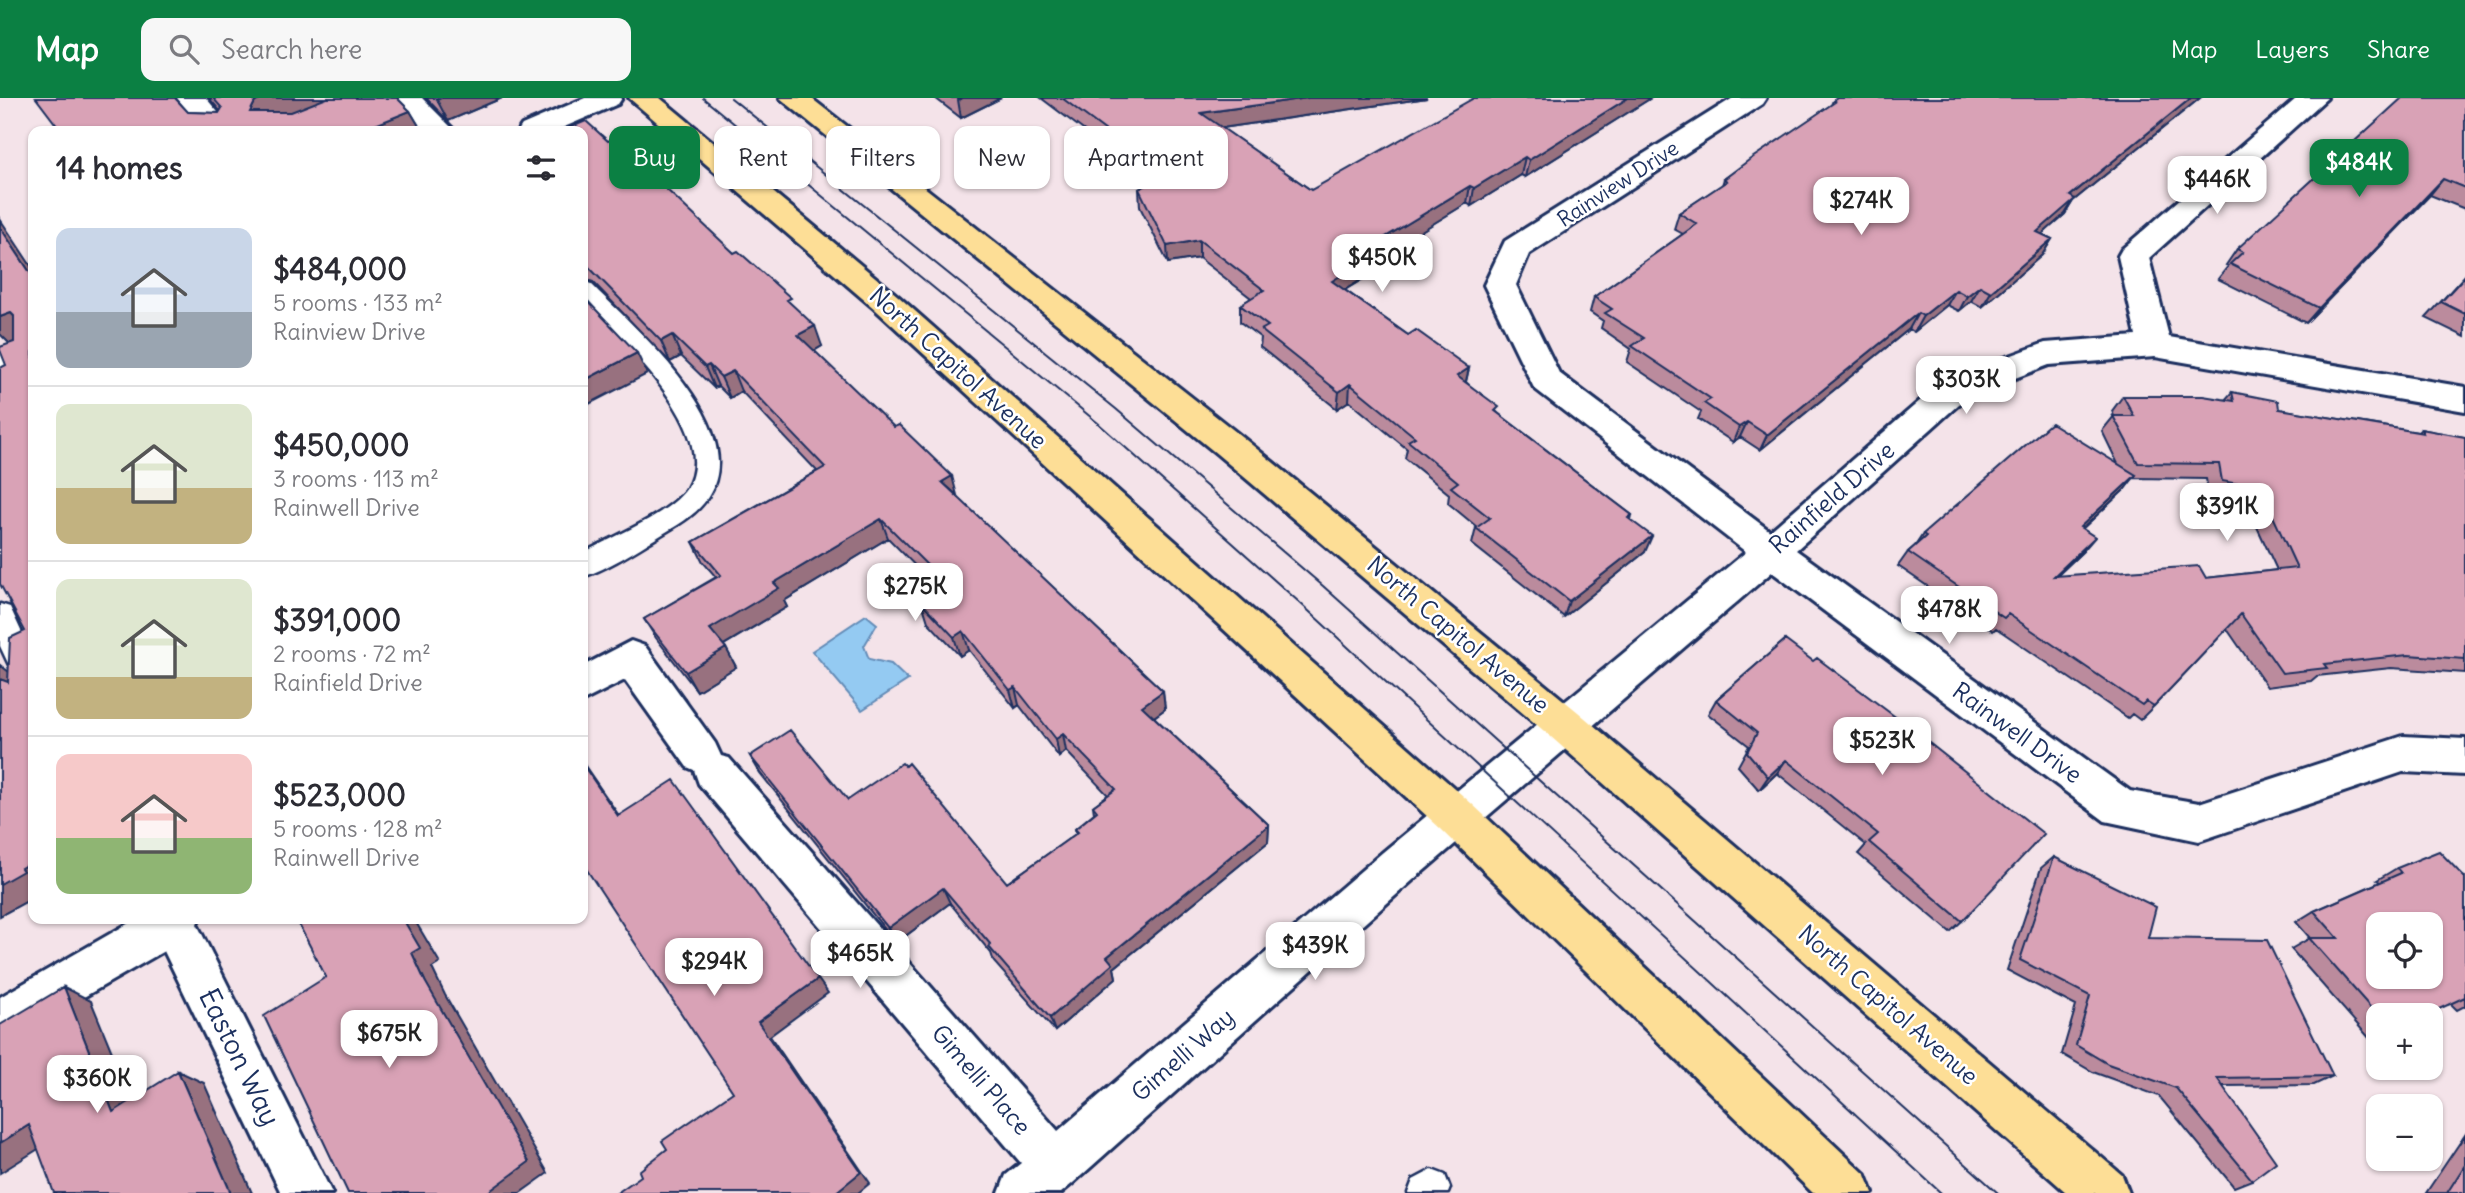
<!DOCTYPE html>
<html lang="en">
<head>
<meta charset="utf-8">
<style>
	:root { --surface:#fff; --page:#f7f7f7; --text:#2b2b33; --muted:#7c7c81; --line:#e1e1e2; --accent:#0b8043 }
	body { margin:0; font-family:Delius,sans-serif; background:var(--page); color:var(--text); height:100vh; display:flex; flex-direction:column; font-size:26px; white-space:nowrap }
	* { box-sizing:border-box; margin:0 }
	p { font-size:23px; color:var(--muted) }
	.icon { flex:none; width:38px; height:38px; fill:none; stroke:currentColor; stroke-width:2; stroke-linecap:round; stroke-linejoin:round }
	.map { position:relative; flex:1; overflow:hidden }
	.details { position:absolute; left:28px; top:28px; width:560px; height:798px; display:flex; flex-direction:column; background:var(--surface); border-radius:14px; box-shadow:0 2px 5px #0004 }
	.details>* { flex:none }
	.hud { position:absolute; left:609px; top:28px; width:665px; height:63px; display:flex; gap:14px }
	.controls { position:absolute; left:2366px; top:814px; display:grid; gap:14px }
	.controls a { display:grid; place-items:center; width:77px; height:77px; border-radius:14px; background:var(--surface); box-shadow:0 2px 5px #0004; font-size:35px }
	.price { position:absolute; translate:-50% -60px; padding:0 16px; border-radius:14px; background:#fff; color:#222; font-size:23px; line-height:46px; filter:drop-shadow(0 2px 4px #0008) }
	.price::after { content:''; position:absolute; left:50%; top:42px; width:21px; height:16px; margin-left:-10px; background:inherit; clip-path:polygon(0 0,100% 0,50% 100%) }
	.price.active { background:var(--accent); color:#fff }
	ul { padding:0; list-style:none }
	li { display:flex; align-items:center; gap:21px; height:175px; padding:0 28px }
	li+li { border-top:2px solid var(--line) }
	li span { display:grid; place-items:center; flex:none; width:196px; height:140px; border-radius:14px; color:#555 }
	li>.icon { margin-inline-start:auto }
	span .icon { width:84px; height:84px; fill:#fffc; stroke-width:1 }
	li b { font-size:30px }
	h2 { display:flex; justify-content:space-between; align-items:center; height:84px; padding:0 28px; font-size:30px }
	.tag { padding:0 24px; border-radius:14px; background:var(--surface); box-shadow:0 2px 5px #0004; font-size:24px; line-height:63px }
	.tag.active { background:var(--accent); color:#fff }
	header { display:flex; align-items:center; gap:42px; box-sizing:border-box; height:98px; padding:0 35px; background:var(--accent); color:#fff }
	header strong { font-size:33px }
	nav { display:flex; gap:38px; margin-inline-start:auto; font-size:24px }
	.search { width:490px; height:63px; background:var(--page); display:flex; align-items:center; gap:18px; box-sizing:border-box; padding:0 24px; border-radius:14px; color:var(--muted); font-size:26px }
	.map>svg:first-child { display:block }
	.water { fill:#94caf2; stroke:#648cb7; stroke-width:2 }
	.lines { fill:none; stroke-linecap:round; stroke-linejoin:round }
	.lane-casing { stroke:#1b2f5e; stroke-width:5 }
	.street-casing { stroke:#1b2f5e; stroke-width:6 }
	.primary-casing { stroke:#1b2f5e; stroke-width:6 }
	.lane { fill:#fff; fill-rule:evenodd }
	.street { fill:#fff; fill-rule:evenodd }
	.primary { fill:#fdde96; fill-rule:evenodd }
	.tram { stroke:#1b2f5e; stroke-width:2 }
	.wall { fill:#bb8b9d; stroke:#1b2f5e; stroke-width:2; fill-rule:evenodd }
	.shaded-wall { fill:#98717f; stroke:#1b2f5e; stroke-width:2 }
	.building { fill:#d9a2b6; stroke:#1b2f5e; stroke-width:2; fill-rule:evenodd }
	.labels { text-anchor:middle; stroke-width:5; stroke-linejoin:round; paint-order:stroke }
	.far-street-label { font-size:21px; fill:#1b2f5e; stroke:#fff }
	.street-label { font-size:24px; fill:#1b2f5e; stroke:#fff }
	.near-street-label { font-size:28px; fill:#1b2f5e; stroke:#fff }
</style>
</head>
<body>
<header>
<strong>Map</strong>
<div class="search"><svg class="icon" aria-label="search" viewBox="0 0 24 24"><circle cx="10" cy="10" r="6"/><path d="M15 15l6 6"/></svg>Search here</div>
<nav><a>Map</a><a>Layers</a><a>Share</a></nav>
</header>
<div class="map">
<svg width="2465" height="1095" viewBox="0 0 2465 1095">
	<rect width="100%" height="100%" fill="#f4e3e9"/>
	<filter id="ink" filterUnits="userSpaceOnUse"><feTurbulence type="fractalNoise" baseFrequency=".0143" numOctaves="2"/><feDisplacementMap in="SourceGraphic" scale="14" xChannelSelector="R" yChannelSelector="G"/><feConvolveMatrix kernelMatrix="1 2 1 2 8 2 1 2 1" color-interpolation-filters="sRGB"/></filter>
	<g filter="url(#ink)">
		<path class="water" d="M866,517L877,526L864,548L869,561L891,566L908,582L862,612L812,553Z"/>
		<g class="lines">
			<g class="lane-casing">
				<path id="lane" d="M583,183L591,186C635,230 753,330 708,399C697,417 676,428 658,439C635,453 609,470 583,479V455C610,440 670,416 687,390C722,332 619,241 583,204Z
					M0,506L10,509L33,559V601L23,597L0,548Z
					M1432,1072L1445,1077L1450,1090L1448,1095H1408L1413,1082Z"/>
			</g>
			<g class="street-casing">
				<path id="street" d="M177,0H206L234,33H205Z
					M392,0H422L455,33H425Z
					M585,0H622L618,6L555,33H518L522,27Z
					M1733,0H1766L1762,6L1529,156L1516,187L1559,275L1770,433L1944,282L2045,245L2136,238L2118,158L2122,151L2297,0H2327L2149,160L2169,239L2465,289V313L2155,259L2049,267L1968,298L1796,452L2130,693L2199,705L2403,638L2465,641V677L2403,674L2199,743L2105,723L1772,474L1413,782L1073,1085L1061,1095H999L1006,1077L1021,1065L699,686L694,672L687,669L625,582L583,603V568L631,543L645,548L715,645L721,658L729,660L1058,1033L1383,754L1746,454L1534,290L1484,187L1505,143Z
					M33,240V264L0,276V252Z
					M136,821H199L197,826L332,1095H281L164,853L0,947V899Z"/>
			</g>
			<g class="primary-casing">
				<path id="primary" d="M629,0H660L898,198L1471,705L1866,1077L1873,1095H1813L1441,731L876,212Z
					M780,0H811L1241,338L1578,614L2122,1077L2129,1095H2067L1550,638L1217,356Z"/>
			</g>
			<use href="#lane" class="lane"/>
			<use href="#street" class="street"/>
			<use href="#primary" class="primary"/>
			<path class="tram" d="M703,0L1098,325L1299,504L1941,1095
				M731,0L1116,311L1323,488L1998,1095"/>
		</g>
		<path class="wall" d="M209,0H397L410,13L422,33H61L188,14L219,15L220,13Z
			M426,0H502L448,23Z
			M935,0H1001L961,20Z
			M1041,0H1427L1222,30L1311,92L1651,0L1525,79L1521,77L1471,108L1467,105L1392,151L1391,164L1345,192L1408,237L1469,270L1466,284L1498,315L1632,417L1631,422L1645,454L1564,519L1472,446L1476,430L1477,429L1448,405L1449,396L1405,360L1407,351L1349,303L1337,311L1260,249L1261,240L1240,224V207L1251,200L1199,160L1168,165L1140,109L1139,91L1152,84Z
			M1837,0H2200L2073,103L2065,116L2042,136L2052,141L2042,157L1982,209L1971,203L1959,213L1947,207L1914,234L1909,231L1760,352L1740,339L1733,344L1698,321L1701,314L1627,264L1631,251L1601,230L1603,223L1590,214L1594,199L1683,136L1674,131L1679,115L1722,87L1724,81L1831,7L1833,3Z
			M2465,0V111L2430,97L2306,225L2218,181L2228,168L2226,167L2237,151Z
			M583,33L734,155L794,209L822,248L814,253L956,398L1163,593L1165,611L1154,619L1269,727L1268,744L1114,870L1116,880L1055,933L994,864L991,855L950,805L896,845L760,675L750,658L848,702L1007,785L1076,736L1075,731L1094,715L1093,708L1108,697L1066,653L1059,659L1019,607L1015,610L969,552L960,558L928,524L922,505L940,493L888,440L784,503L787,509L724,547L736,569L697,593L656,540L644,521L716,479L703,464L693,444L817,373L741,293L730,300L718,288L714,290L681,258L670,264L593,184L583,181Z
			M2465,177V239L2426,220Z
			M2232,294L2279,311L2418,334L2421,331L2465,339V575L2391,570L2317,578L2311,583L2267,589L2227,531L2154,608L2140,622L2132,616L2128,620L1996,530L1993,533L1898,468L1908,454L1915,448L1923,436L2118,366L2102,333L2114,318L2112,313L2123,298L2225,302ZM2133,380L2206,381L2209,398L2246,405L2277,472L2206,480L2057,478L2083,453L2082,431L2124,392Z
			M1785,542L1962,823L1950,834L1858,756L1866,747L1777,675L1759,692L1738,668L1749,648L1708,616L1716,602Z
			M2054,759L2148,840L2333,978L2314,987L2223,988L2252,1082L2234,1089L2159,998L2093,974L2062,956L2076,908L2007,872L2041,770Z
			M2397,770L2465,779V908L2457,912L2451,906L2378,917V939L2371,942L2291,851L2310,840L2296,824L2314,813L2380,784L2377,782Z
			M2465,1037V1095H2426Z"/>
		<path class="shaded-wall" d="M264,0H329L269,25L250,14L255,4Z
			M441,0H502L448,23L437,2Z
			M963,0H1001L961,20L958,2Z
			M1308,0H1427L1201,33V15Z
			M1628,0H1651L1525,79L1529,62Z
			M2191,0H2200L2073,103L2065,116L2028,149L2037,134L2070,98Z
			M410,13L422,33H366L365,31Z
			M1525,59L1521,77L1471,108L1474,90Z
			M2443,81L2430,97L2306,225L2319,210Z
			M1470,88L1467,105L1392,151L1391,164L1331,200L1332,183L1384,140Z
			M0,121L33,171V179L0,129Z
			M2052,141L2042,157L1982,209L1991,194Z
			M1199,142V160L1168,165L1167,148Z
			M1980,188L1971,203L1959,213L1967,198Z
			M1956,192L1947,207L1914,234L1923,218Z
			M11,215L32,238L10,246L0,236V219Z
			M1918,215L1909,231L1760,352L1767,337Z
			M815,228L822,248L805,258L798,237Z
			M672,237L681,258L670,264L661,243Z
			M637,255L647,276L583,309V283Z
			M709,267L718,288L714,290L705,269Z
			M1469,270L1465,287L1457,278Z
			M733,273L741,293L730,300L721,279Z
			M1350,286L1349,303L1337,311L1339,294Z
			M1747,324L1740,339L1733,344L1739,329Z
			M2136,377L2124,392L2068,444L2080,429Z
			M952,378L957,397L942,384Z
			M881,421L888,440L784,503L787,509L720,549L710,531L774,485Z
			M1652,438L1645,454L1564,519L1569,503Z
			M2095,439L2083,453L2042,492L2054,478Z
			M963,533L969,552L960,558L954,539Z
			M726,550L736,569L697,593L686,574Z
			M0,567L9,574L21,598L0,583Z
			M1015,589L1019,607L1015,610L1010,592Z
			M1163,593L1165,611L1144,626L1142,608Z
			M1063,636L1066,653L1059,659L1056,641Z
			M1786,662L1777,675L1759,692L1768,679Z
			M583,665L631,735L618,718L583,667Z
			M1269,727L1268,744L1114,870L1116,880L1055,933L1050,920L1107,859Z
			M33,763V800L0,818V786L21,770Z
			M943,790L950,805L896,845L888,830Z
			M403,821H414L440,865L432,870L445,897L548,1075L520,1095H487L425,883L412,855Z
			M818,881L828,895L770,938L870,1085L858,1095H835L758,924Z
			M64,889L91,903L141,1025L113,1014Z
			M178,973L204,985L252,1095H231Z
			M29,1027L59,1038L0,1075V1045Z"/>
		<path class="building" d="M36,0H175L188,14L219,15L222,10L213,0H264L255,4L250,14H291L327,0H397L410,13L365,31L367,33H61Z
			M1062,0H1308L1201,15L1311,92L1474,0H1628L1529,62L1525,59L1474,90L1470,88L1384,140L1393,146L1332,183L1408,237L1416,232L1469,270L1457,278L1499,309L1495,313L1632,417L1628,420L1652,438L1569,503L1476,430L1490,420L1451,389L1458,384L1408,343L1415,339L1350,286L1339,294L1261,232L1268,228L1240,207L1264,192L1199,142L1167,148L1139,91L1165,77Z
			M1837,0H2191L2070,98L2075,101L2037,134L2052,141L1991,194L1980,188L1967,198L1956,192L1923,218L1918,215L1767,337L1747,324L1739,329L1704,305L1711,301L1632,248L1644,240L1605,215L1612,211L1594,199L1697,126L1679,115L1727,83L1724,81L1749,62L1835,4L1833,3Z
			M2402,0H2465V90L2443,81L2319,210L2230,166L2243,154L2237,151Z
			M586,23L608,43L613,41L734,155L738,153L791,200L787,202L815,228L798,237L894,329L899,327L952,378L942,384L1163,593L1142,608L1269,727L1107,859L1113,866L1050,920L989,849L991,847L943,790L888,830L750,658L790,632L848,702L902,665L905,668L908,665L1007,785L1078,734L1075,731L1097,713L1093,708L1116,691L1063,636L1056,641L1015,589L1010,592L963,533L954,539L922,505L948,488L881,421L774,485L779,490L710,531L726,550L686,574L644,521L721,477L693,444L825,369L733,273L721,279L709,267L705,269L672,237L661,243L583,163V33H562Z
			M0,129L33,179V763L21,770L23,773L0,786V581L8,584L10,540L25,533L0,486V270L6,267L0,252V249L14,244V218L11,215L0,219Z
			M2465,178V216L2441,204Z
			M583,198L637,255L583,283Z
			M2232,294L2278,303L2279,311L2423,335L2421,331L2465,339V561L2408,557L2324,566L2327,570L2282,575L2241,516L2154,608L2146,603L2142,607L2008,516L2004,520L1908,454L1926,438L1923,436L2051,325L2136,377L2080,429L2095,439L2054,478L2199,468L2206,480L2297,470L2260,390L2222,383L2219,366L2138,365L2113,318H2134L2123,298H2203L2234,303Z
			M1785,542L1813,563L1817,560L1914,633L2044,736L1962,823L1869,744L1878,736L1786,662L1768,679L1747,654L1757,635L1716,602Z
			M583,667L618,718L674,682L818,881L758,924L861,1074L835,1095H617L641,1078L639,1073L667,1051L662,1043L733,994L583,766Z
			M2439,753L2464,779H2465V899L2426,917H2378V918L2309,840H2338L2314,813L2401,775L2397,770ZM2378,826H2431V878H2378Z
			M2054,759L2156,809L2148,840L2267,842L2333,978L2217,980L2276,1064L2252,1082L2176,990L2108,966L2076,947L2090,898L2020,862Z
			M296,821H403L420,850L412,855L425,883L529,1064L487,1095H348L264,918L326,879Z
			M64,889L113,1014L178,973L231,1095H54L29,1027L0,1045V927Z
			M2465,1067V1095H2447Z"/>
	</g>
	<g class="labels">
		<g class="far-street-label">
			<text transform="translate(1618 86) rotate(-33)" y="7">Rainview Drive</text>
		</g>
		<g class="street-label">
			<text transform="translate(958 270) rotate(42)" y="8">North Capitol Avenue</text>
			<text transform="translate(1832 400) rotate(-41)" y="8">Rainfield Drive</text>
			<text transform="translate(1458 537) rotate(40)" y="8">North Capitol Avenue</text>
			<text transform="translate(2017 635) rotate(36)" y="8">Rainwell Drive</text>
			<text transform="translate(1888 907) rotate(41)" y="8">North Capitol Avenue</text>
			<text transform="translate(1183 957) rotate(-41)" y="8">Gimelli Way</text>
			<text transform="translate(981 982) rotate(49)" y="8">Gimelli Place</text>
		</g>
		<g class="near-street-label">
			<text transform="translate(240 959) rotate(64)" y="10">Easton Way</text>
		</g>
	</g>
</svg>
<div class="controls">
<a><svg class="icon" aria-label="locate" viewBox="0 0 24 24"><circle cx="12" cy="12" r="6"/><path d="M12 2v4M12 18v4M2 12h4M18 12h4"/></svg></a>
<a>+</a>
<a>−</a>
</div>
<b class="price active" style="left:2359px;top:101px">$484K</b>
<b class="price" style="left:2217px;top:118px">$446K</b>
<b class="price" style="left:1861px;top:139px">$274K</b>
<b class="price" style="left:1382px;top:196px">$450K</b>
<b class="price" style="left:1966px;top:318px">$303K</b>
<b class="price" style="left:2227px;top:445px">$391K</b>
<b class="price" style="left:915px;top:525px">$275K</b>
<b class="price" style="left:1949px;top:548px">$478K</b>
<b class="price" style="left:1882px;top:679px">$523K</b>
<b class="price" style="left:1315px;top:884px">$439K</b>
<b class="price" style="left:860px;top:892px">$465K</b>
<b class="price" style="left:714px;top:900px">$294K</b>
<b class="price" style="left:389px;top:972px">$675K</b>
<b class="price" style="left:97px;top:1017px">$360K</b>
<div class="hud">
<a class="tag active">Buy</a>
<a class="tag">Rent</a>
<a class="tag">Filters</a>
<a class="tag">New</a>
<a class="tag">Apartment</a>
</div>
<section class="details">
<h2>14 homes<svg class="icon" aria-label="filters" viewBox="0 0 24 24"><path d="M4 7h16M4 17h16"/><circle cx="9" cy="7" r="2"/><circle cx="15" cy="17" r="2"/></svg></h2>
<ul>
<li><span style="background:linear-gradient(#c9d6e8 60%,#9aa5b1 0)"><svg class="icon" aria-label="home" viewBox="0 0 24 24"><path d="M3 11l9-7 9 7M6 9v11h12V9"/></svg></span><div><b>$484,000</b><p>5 rooms · 133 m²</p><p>Rainview Drive</p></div></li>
<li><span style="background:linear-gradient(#dfe7d0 60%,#c2b280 0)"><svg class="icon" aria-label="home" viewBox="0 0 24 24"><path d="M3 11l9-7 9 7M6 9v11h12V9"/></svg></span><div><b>$450,000</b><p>3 rooms · 113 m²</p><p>Rainwell Drive</p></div></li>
<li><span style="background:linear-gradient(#dfe7d0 70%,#c2b280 0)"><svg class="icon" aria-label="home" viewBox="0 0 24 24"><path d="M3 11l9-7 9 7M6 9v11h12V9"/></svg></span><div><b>$391,000</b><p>2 rooms · 72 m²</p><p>Rainfield Drive</p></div></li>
<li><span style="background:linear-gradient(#f6c9c9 60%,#8fb573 0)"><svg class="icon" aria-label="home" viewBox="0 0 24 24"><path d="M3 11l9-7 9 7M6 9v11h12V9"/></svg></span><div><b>$523,000</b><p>5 rooms · 128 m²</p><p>Rainwell Drive</p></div></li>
</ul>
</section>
</div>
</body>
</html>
